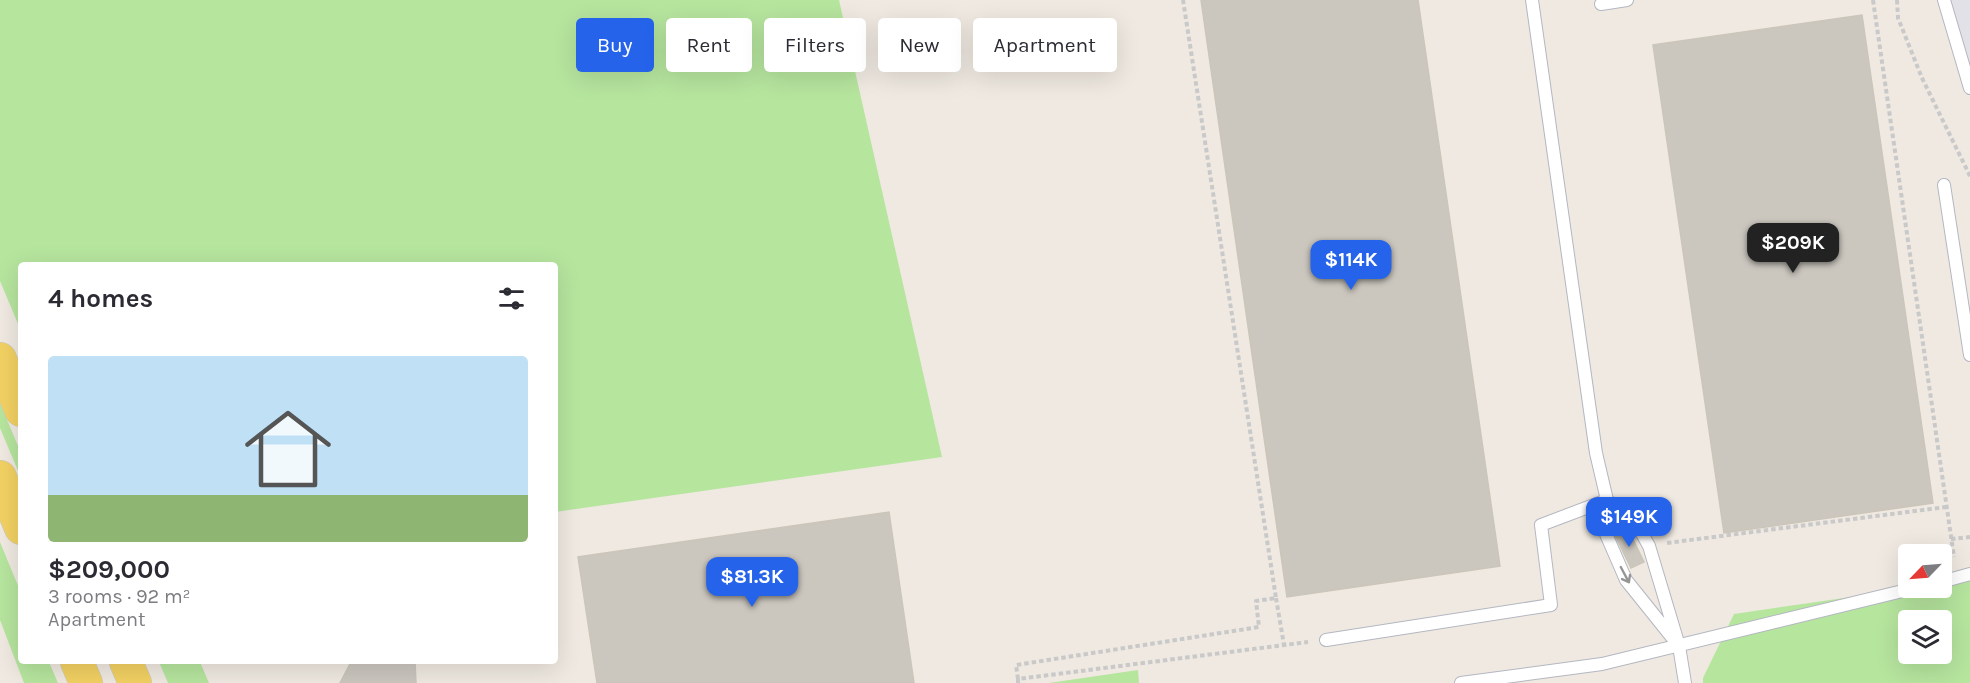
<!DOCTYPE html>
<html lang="en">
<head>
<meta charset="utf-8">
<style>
	:root { --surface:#fff; --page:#f7f7f7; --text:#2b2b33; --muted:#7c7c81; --line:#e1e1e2; --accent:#2563eb }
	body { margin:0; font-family:Karla,sans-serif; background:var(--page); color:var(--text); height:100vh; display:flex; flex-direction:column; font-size:22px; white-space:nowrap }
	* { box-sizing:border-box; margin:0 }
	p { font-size:20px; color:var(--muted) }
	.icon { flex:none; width:33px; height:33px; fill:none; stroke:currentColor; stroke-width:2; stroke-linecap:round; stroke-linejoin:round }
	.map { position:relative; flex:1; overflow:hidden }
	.details { position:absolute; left:18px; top:262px; width:540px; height:402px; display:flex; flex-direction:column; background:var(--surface); border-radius:6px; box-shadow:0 6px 24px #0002 }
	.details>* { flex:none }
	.banner { position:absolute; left:576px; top:18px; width:570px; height:54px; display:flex; gap:12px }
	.needle { width:39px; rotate:245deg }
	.fabs { position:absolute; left:1898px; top:544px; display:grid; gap:12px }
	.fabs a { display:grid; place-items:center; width:54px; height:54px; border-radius:6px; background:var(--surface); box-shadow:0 6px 24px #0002; font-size:30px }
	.price { position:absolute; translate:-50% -51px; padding:0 14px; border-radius:12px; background:var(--accent); color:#fff; font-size:20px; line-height:39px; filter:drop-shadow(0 2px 3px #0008) }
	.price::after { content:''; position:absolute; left:50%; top:36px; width:18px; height:14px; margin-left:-9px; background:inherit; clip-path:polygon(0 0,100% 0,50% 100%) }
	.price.active { background:#222; color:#fff }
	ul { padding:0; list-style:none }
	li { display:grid; align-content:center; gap:12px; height:318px; padding:0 30px }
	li+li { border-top:2px solid var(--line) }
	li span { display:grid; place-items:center; height:186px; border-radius:6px; color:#555 }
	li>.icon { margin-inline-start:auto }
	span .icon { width:108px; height:108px; fill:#fffc; stroke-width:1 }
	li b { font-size:26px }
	h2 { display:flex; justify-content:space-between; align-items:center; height:72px; padding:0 30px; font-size:26px }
	.pill { padding:0 21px; border-radius:6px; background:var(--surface); box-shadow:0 6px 24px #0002; font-size:21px; line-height:54px }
	.pill.active { background:var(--accent); color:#fff }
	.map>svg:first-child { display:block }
	.industrial { fill:#e3e1e8 }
	.green { fill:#b6e59e; fill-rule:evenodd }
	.building { fill:#cbc7bf; stroke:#cbc5ba; stroke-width:1.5 }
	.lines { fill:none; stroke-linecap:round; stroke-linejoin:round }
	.service-casing { stroke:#b4b7c1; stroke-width:14 }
	.primary-casing { stroke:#c9c9c9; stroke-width:34 }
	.path { stroke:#c9c9c9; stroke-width:4; stroke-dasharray:4.5 3; stroke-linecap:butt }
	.service { stroke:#fff; stroke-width:12 }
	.primary { stroke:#f2d163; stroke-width:33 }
	.oneway { stroke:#969696 }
</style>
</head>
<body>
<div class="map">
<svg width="1970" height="683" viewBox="0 0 1970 683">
	<rect width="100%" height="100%" fill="#efe9e1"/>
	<path class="industrial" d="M1944,0H1970V88Z"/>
	<path class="green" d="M0,0H839L942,457L555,512V266H21V331L0,281Z
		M0,403L21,453V478L0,428Z
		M0,542L21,593V662H49L58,683H24L0,620Z
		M1970,580V683H1703V678L1734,614L1913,588H1941V584ZM1908,621H1941V654H1908Z
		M159,662H200L209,683H168Z
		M1138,670L1139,683H1049Z"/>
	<path class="building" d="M1201,0H1418L1500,566L1287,597Z
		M1862,15L1933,503L1724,533L1653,45Z
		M889,512L914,683H597L578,557Z
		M1627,527L1644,562L1631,568L1614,533Z
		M351,662H415L416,683H340Z"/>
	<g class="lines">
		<g class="service-casing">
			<path id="service" d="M1532,0L1596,453L1607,500L1606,534L1626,580L1679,646
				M1944,0L1970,88
				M1601,4L1627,0
				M1944,185L1970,355
				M1607,500L1635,521L1649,546L1679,646L1685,683
				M1941,582L1970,574
				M1326,640L1551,605L1541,525L1607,500
				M1461,683L1602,664L1915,588"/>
		</g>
		<g class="primary-casing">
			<path id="primary" d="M0,359L21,410
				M0,477L21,528
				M77,662L86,683
				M126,662L135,683"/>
		</g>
		<path class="path" d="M1873,0L1954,557
			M1897,0L1898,18L1922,78L1970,176
			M1951,539L1970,537
			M1667,543L1946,507
			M1276,598L1284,645
			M1018,679L1016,665L1259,627L1256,601L1276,598L1183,0
			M1018,683V679L1308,642"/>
		<use href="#service" class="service"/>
		<use href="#primary" class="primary"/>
	</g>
	<defs><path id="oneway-shaft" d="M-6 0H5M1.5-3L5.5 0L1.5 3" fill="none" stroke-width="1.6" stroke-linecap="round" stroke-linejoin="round" transform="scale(1.5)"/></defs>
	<use class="oneway" href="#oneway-shaft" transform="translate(1625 575) rotate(62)"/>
</svg>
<div class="fabs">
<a><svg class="needle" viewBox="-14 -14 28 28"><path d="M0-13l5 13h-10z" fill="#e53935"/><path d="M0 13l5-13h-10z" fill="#7c7c81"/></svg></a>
<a><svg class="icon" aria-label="layers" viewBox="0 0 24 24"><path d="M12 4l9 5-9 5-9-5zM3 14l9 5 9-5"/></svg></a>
</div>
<b class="price active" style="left:1793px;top:274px">$209K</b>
<b class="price" style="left:1351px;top:291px">$114K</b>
<b class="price" style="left:1629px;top:548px">$149K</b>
<b class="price" style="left:752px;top:608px">$81.3K</b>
<div class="banner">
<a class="pill active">Buy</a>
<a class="pill">Rent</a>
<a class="pill">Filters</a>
<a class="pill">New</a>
<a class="pill">Apartment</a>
</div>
<section class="details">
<h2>4 homes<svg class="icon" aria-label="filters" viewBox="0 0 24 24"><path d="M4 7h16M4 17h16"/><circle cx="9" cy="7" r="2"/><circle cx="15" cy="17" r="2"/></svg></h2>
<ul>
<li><span style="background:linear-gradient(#bfe0f5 75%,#8fb573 0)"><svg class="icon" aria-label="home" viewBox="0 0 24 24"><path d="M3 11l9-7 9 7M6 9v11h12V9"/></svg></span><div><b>$209,000</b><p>3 rooms · 92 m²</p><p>Apartment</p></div></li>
</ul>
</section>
</div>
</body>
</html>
